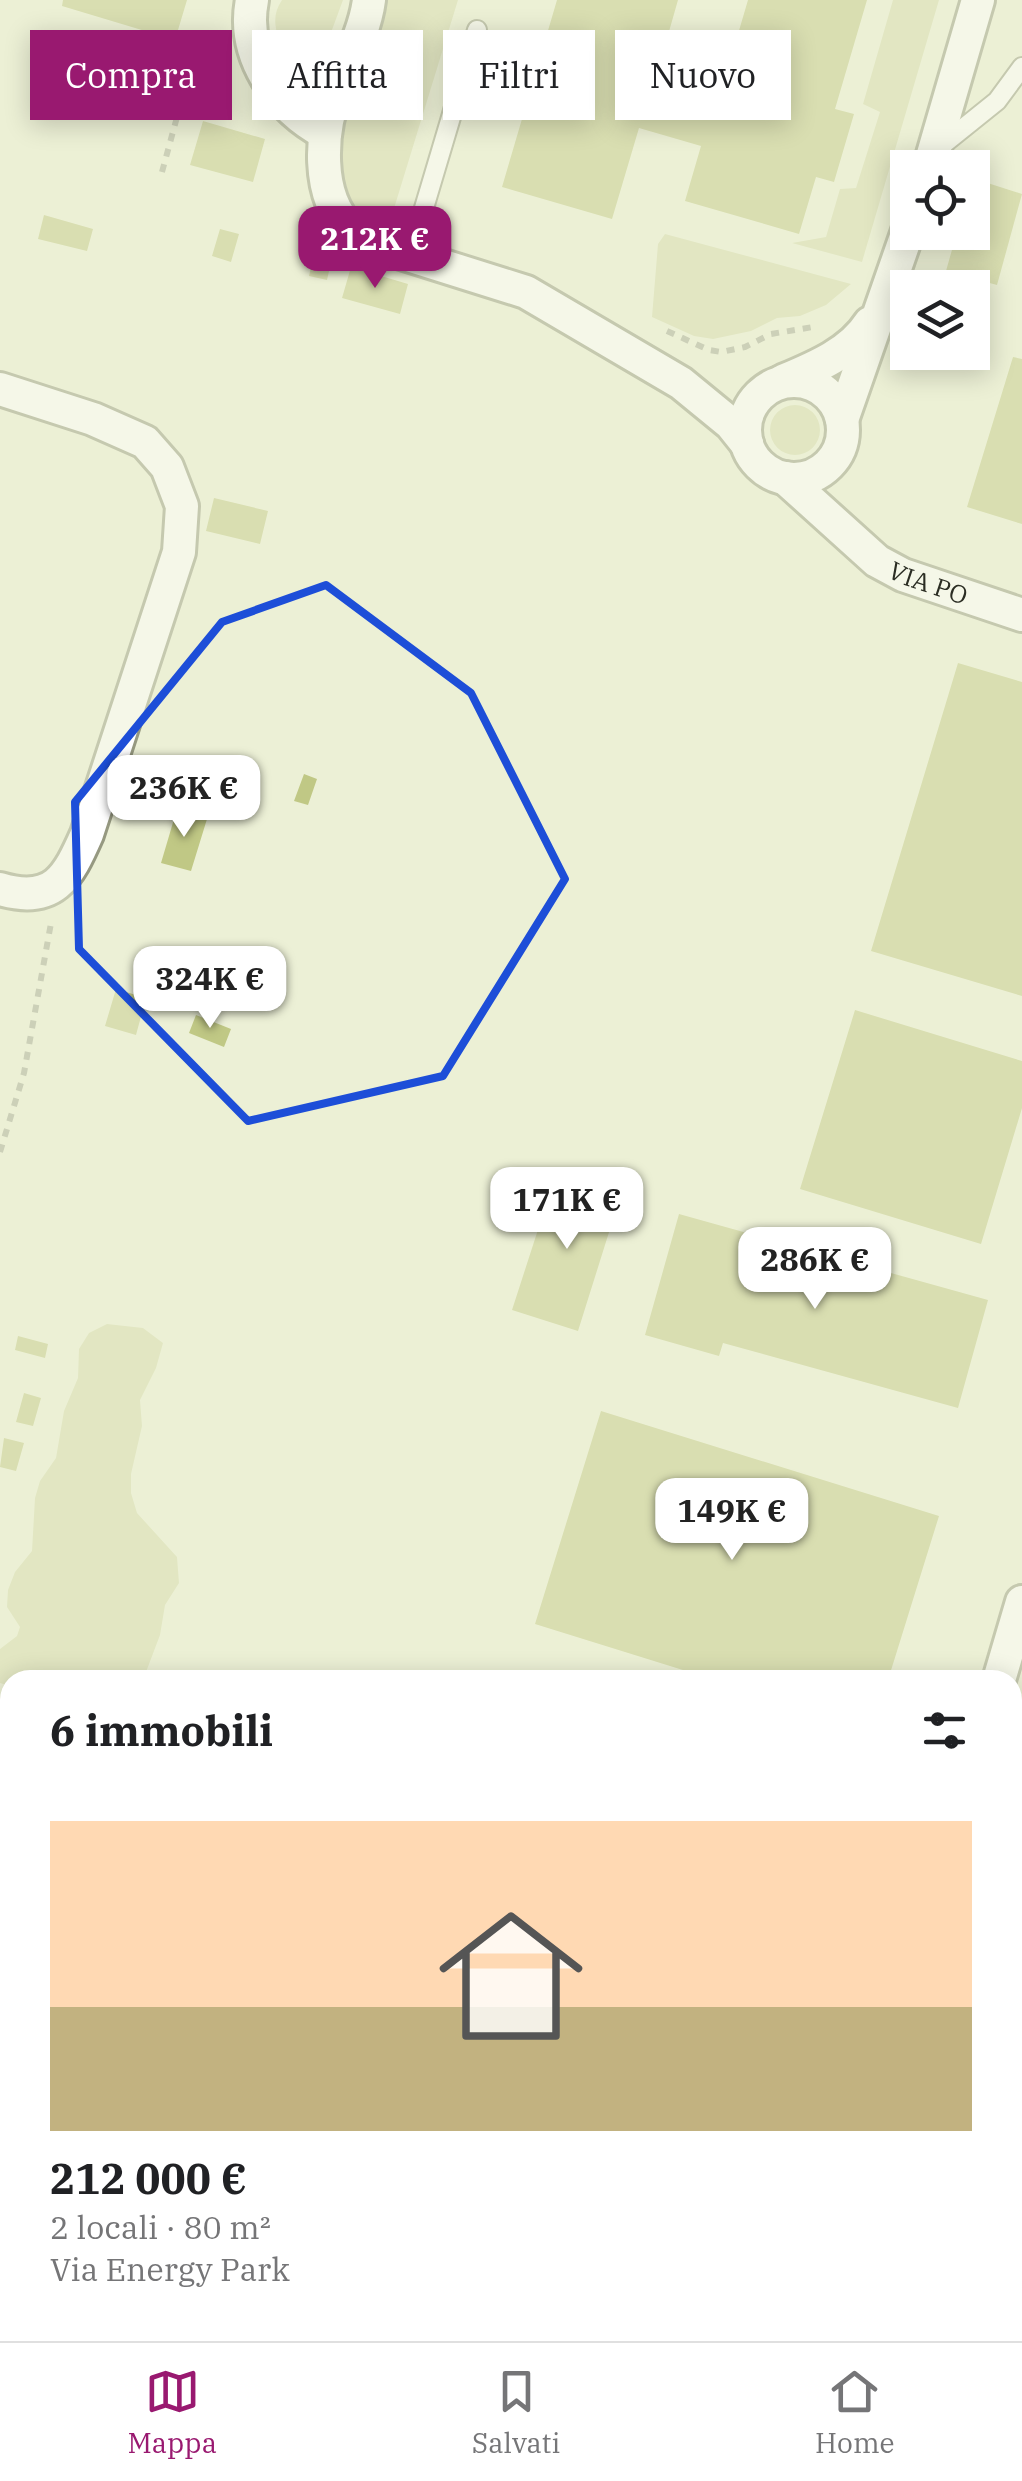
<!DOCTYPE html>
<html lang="it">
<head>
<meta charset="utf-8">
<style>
	:root { --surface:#fff; --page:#f6f6f6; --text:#202124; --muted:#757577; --line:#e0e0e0; --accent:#991970 }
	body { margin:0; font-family:"IBM Plex Serif",serif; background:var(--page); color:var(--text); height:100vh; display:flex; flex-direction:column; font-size:38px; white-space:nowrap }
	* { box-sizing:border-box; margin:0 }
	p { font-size:32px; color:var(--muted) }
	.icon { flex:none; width:55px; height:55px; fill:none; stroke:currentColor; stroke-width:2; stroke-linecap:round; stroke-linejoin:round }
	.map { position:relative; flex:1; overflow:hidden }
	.panel { position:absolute; left:0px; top:1670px; width:1022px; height:672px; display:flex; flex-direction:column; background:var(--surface); border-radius:30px 30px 0 0; box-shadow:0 5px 25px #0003 }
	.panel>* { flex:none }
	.hud { position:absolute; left:30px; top:30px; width:962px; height:90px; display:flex; gap:20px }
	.controls { position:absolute; left:890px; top:150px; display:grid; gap:20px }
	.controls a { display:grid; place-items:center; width:100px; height:100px; border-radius:0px; background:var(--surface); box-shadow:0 5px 25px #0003; font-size:50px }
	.price { position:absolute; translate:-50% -85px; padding:0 22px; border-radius:20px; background:#fff; color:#222; font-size:32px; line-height:65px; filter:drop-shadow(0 2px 5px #0008) }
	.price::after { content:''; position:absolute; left:50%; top:60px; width:30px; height:22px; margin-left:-15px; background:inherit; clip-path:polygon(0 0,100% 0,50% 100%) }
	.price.on { background:var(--accent); color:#fff }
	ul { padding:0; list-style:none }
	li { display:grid; align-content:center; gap:20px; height:530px; padding:0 50px }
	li+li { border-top:2px solid var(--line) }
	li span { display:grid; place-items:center; height:310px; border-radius:0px; color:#555 }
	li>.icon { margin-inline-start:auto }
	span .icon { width:180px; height:180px; fill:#fffc; stroke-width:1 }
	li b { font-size:42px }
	h2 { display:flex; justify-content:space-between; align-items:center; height:120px; padding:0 50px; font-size:42px }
	.pill { padding:0 35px; border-radius:0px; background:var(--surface); box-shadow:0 5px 25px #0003; font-size:35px; line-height:90px }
	.pill.on { background:var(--accent); color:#fff }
	.menu { display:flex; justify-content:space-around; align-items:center; height:140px; border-top:2px solid var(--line); background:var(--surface); font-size:28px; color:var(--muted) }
	.menu a { display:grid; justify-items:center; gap:5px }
	.menu .on { color:var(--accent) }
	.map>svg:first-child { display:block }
	.green { fill:#d4daac }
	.building { fill:#c0c885 }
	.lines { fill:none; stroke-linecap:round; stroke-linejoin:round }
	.service-casing { stroke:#969981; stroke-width:22 }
	.minor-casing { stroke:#969981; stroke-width:38 }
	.path { stroke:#a4a894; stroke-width:6; stroke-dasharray:8 8; stroke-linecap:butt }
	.service { stroke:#fff; stroke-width:18 }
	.minor { stroke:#fff; stroke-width:32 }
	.marked { fill:none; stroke:#1d4ed8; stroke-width:8; stroke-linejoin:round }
	.labels { text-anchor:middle; stroke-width:8; stroke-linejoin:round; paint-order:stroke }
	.street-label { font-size:25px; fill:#2b2d23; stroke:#ecf0d6 }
</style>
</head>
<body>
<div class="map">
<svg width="1022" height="2341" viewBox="0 0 1022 2341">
	<rect width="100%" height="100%" fill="#ecf0d6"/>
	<path class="green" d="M282,0H343L311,87C294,63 261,30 282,0Z
		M378,0H458L388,228L373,232C367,228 358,223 354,217C318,168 362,53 378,0Z
		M893,0H939L862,262L792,243L826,237L840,189L856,188L880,112L863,104Z
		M665,234L851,284L826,305L800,316L777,318L751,331L713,339L694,336L652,317L658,244Z
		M770 430a25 25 0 1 1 50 0a25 25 0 1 1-50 0Z
		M107,1324L143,1328L163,1343L156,1368L140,1400L142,1426L131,1474V1493L137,1513L177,1557L179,1583L165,1605L160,1635L143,1680H10V1686L0,1683V1649L17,1636L20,1627L7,1607L8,1590L15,1572L32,1551L35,1498L40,1481L56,1458L64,1411L78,1378L79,1349L89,1333Z"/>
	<path class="building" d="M63,0H187L175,40L62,6Z
		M557,0H678L664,49L728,68L748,0H867L835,109L854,114L834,182L816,177L799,234L685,201L701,146L639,128L612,219L502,187Z
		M203,121L265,139L253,182L190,165Z
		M972,178L1022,194L997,285L946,271L957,232H972Z
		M44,215L93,229L87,251L38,239Z
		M220,229L239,234L231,262L212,256Z
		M314,254L332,258L327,280L309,276Z
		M351,267L408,284L400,314L342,298Z
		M1013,357L1022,359V524L967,507Z
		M214,498L268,511L260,544L206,531Z
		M958,663L1022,682V996L871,951Z
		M304,774L317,779L308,805L294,801Z
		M177,809L207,819L191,871L161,863Z
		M116,989L146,998L136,1035L105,1026Z
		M855,1010L1022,1061V1108L981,1244L800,1189Z
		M196,1015L231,1029L224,1047L189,1033Z
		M556,1174L621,1194L578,1331L512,1310Z
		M679,1214L988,1300L958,1408L723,1343L719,1356L645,1335Z
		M18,1336L48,1344L45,1358L15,1350Z
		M24,1393L41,1398L33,1426L16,1422Z
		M601,1411L939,1516L888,1680H715L535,1624Z
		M4,1438L24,1443L16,1471L0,1467Z
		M1021,1741L1022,1742V1936L1012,1933V1770Z"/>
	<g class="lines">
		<g class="service-casing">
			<path id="service" d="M941,146L997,101L1022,67
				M410,255L477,30
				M1012,2145L1022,2148
				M773,2341L775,2332"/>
		</g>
		<g class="minor-casing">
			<g id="minor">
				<path d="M252,0C241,55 278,108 325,133"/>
				<path d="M369,0C365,31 349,60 337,89C320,129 315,197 351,230C356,235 364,239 370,243L526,292L681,383L731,424L747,444"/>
				<path d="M929,168L978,0"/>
				<path d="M783,381C814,368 851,353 870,323"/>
				<circle cx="794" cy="430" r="49"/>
				<path d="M0,389L93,419L145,442L167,467L182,506L179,552L87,834C68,877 54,905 0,889"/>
				<path d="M842,420L908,231"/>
				<path id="s1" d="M785,478L877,561L903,575L1022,615"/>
				<path d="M999,1680L1022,1602"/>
				<path d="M1012,2072L1022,2074"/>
			</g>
		</g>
		<path class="path" d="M162,172L183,95L195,71L219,43
			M667,331L709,350L721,352L745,347L771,334L813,327
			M0,1152L24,1073L51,923
			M0,1727L10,1730"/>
		<use href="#service" class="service"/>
		<use href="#minor" class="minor"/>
	</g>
	<path d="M0 0H1022V2341H0ZM326,585L471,693L565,879L443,1076L248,1121L79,949L75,802L222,622Z" fill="#ecf0d6" fill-opacity=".55" fill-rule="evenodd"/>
	<path class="marked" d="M326,585L471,693L565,879L443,1076L248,1121L79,949L75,802L222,622Z"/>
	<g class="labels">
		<g class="street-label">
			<text dy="9" stroke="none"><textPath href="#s1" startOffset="180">VIA PO</textPath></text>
		</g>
	</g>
</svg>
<div class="controls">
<a><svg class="icon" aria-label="locate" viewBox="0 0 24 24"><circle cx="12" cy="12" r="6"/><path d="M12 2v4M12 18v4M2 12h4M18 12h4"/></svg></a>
<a><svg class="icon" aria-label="layers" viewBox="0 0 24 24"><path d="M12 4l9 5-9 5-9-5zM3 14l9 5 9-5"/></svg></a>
</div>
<b class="price on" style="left:375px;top:291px">212K €</b>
<b class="price" style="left:184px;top:840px">236K €</b>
<b class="price" style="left:210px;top:1031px">324K €</b>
<b class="price" style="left:567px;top:1252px">171K €</b>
<b class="price" style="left:815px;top:1312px">286K €</b>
<b class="price" style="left:732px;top:1563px">149K €</b>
<div class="hud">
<a class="pill on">Compra</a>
<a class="pill">Affitta</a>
<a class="pill">Filtri</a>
<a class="pill">Nuovo</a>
</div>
<section class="panel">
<h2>6 immobili<svg class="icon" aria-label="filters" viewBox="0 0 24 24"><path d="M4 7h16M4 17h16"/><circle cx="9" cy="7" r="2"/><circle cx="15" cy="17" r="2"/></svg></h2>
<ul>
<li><span style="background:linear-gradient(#ffd9b3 60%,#c2b280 0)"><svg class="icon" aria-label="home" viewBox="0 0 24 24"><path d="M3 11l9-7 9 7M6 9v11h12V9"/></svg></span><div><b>212 000 €</b><p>2 locali · 80 m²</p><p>Via Energy Park</p></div></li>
</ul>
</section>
</div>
<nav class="menu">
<a class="on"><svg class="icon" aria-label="map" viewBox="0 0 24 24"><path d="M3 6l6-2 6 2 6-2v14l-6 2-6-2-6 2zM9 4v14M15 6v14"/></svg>Mappa</a>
<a><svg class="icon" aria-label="saved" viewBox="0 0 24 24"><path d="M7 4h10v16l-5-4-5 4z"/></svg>Salvati</a>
<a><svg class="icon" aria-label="home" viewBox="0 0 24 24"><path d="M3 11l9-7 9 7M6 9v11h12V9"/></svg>Home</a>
</nav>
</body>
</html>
